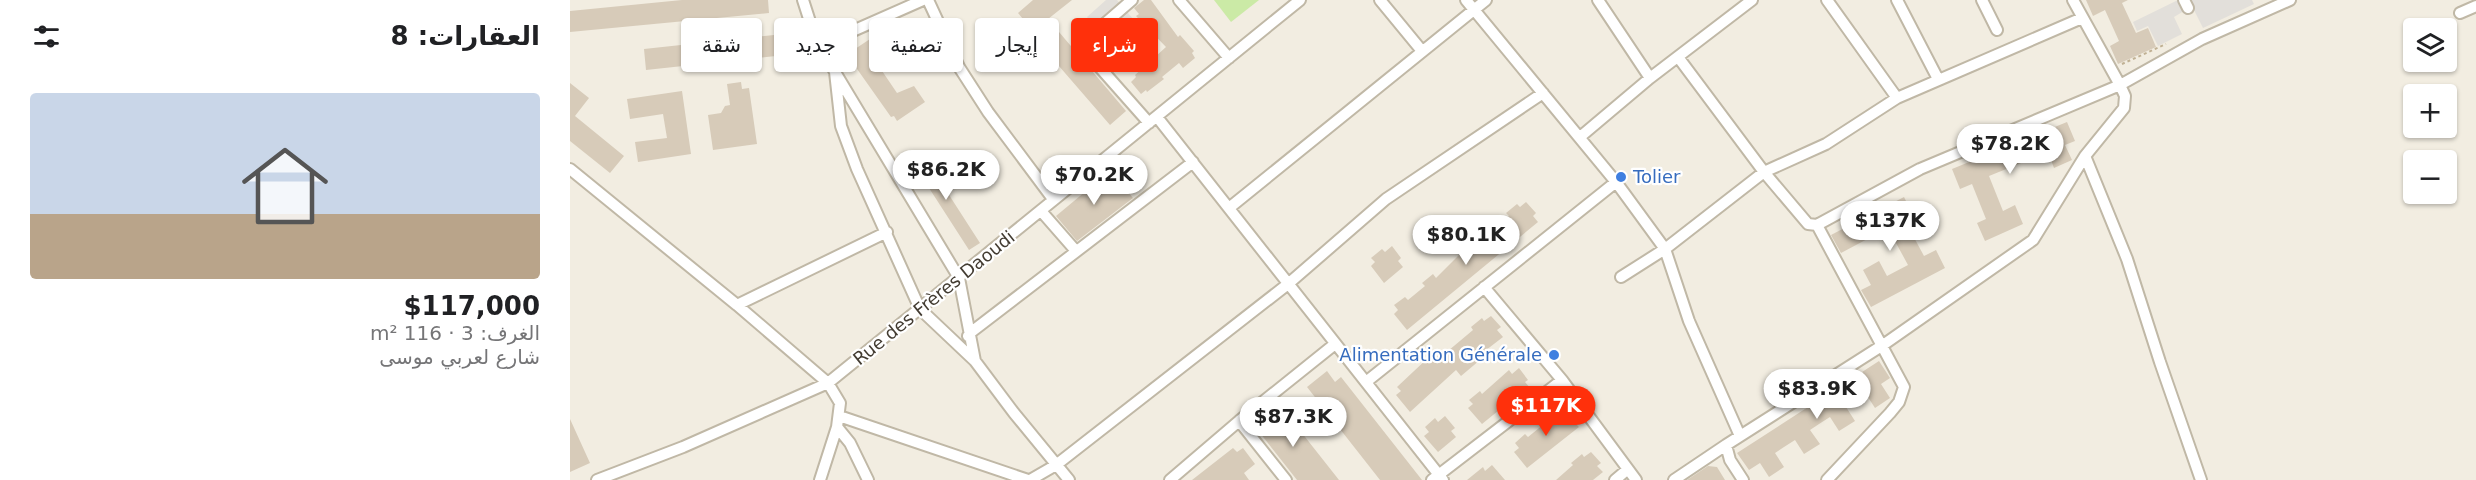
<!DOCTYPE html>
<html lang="ar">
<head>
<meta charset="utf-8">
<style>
	:root { --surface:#fff; --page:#f2f2f2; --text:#202124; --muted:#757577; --line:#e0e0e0; --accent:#ff300b }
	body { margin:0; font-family:"DejaVu Sans","Noto Sans Arabic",sans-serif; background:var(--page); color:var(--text); direction:rtl; height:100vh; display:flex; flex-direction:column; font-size:22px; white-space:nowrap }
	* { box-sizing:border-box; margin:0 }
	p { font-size:20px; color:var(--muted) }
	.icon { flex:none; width:33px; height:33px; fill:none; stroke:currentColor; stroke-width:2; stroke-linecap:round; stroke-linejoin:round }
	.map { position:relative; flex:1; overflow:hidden; direction:ltr }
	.details { display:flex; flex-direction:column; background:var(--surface); width:570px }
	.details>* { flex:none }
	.top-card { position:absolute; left:18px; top:18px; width:570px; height:54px; direction:rtl; display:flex; gap:12px }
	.controls { position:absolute; left:1833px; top:18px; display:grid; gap:12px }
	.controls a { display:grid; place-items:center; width:54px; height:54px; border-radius:6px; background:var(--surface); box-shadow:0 2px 4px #0004; font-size:30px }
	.price { position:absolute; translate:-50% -51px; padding:0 14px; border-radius:21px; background:#fff; color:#222; font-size:20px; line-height:39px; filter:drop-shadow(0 2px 3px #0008) }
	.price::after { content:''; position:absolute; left:50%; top:36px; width:18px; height:14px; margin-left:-9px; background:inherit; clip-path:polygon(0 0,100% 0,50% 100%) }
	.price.on { background:var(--accent); color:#fff }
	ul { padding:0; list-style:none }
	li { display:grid; align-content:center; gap:12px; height:318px; padding:0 30px }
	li+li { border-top:2px solid var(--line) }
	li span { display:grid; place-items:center; height:186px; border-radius:6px; color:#555 }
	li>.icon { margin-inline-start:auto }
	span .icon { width:108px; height:108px; fill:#fffc; stroke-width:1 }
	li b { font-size:26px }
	h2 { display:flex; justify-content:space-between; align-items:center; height:72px; padding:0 30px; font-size:26px }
	.chip { padding:0 21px; border-radius:6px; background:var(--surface); box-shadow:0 2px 4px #0004; font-size:21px; line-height:54px }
	.chip.on { background:var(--accent); color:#fff }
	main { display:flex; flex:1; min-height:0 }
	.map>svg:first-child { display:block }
	.green { fill:#cbeaa6 }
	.parking { fill:#e2dfda }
	.building { fill:#d7cbb9 }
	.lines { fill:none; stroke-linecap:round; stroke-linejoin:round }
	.street-casing { stroke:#c0b8a6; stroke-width:14 }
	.path { stroke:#c0b194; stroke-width:2; stroke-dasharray:3 3; stroke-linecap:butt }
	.street { stroke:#fff; stroke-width:10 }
	.shop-dot { fill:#3f7fe0; stroke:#fff; stroke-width:2 }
	.labels { text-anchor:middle; stroke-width:4.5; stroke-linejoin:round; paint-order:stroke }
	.shop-label { font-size:18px; fill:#366cbe; stroke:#fff; text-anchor:start }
	.street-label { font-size:18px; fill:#433c32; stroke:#fff }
</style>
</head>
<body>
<main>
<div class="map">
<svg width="1906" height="480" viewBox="0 0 1906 480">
	<rect width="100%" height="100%" fill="#f2ede1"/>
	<path class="green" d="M644,0H689L661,22Z"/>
	<path class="parking" d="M536,0H547L564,20L538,42L517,17Z
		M1608,0L1614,11L1604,17L1612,34L1588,46L1578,26L1567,31L1563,22Z
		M1619,0H1682L1684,4L1633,28Z"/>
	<path class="building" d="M112,0H198L199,13L0,32V11Z
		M463,0H502L478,19L556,111L540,125L450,21L453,19L448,13Z
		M574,0H581L608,37L610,35L624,51L622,53L625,58L613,68L609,63L592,77L594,79L577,92L576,90L571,94L561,82L566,77L565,75L596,47L566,16L569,14L564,8Z
		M1516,0H1558L1552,3L1566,33L1578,28L1586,47L1548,64L1540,46L1549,41L1535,10L1523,16Z
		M309,33L322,51L306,62L327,93L344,86L355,102L327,121L324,116L321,117L280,59L282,57L279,53Z
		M204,35L206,56L76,70L74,49Z
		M171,82L172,89L179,88L187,144L143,150L138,115L151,113L155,106L160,105L157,84Z
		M0,83L19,98L5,116L54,156L40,173L0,141Z
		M112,91L121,154L68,162L65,142L97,138L93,114L60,119L57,99Z
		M1497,122L1505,141L1495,145L1502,160L1484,168L1478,152L1419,176L1433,211L1445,205L1453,224L1415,241L1407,223L1416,219L1402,184L1390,189L1382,169Z
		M352,153L410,243L399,250L341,160Z
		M540,171L563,198L507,241L486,216Z
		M1334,197L1343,215L1334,219L1354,256L1366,250L1375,268L1301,307L1291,290L1301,285L1293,270L1309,261L1317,276L1338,265L1326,243L1318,228L1271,253L1261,235Z
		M956,202L966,213L963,216L968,222L837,330L824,314L828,310L824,305L835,297L838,300L855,286L852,283L863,274L866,278L892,252L894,255L912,240L908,236L919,228L922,231L939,216L936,213L947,204L950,207Z
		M822,246L831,258L828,261L833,267L814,283L801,266L805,262L801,258L812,249L815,252Z
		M921,316L931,327L927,330L933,337L907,357L910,360L891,376L886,370L840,412L826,395L831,391L827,387L860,356L863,360L870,354L872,356L903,330L901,327L912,318L914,321Z
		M1309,361L1320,378L1311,384L1320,398L1305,408L1296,394L1285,401L1276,407L1285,421L1269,431L1260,417L1249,424L1240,430L1250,444L1234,454L1225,440L1214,447L1205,453L1214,467L1199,477L1190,463L1179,470L1167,453Z
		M949,368L958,380L955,382L960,388L942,404L939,402L912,424L898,408L903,404L899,400L910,391L912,394L939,370L942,374Z
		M757,371L765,382L771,377L852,480H810L737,387Z
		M997,407L1007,418L1003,421L1009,427L957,468L944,452L949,448L945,443L955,434L958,437L979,420L977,418L988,409L990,412Z
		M704,409L707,413L713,409L769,480H727L683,424Z
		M875,416L885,428L881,431L886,437L868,452L854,436L859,432L855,427L865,418L868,422Z
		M0,419L20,463L0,472Z
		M663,448L667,452L673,448L685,464L674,473L679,480H622Z
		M1021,452L1031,463L1027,466L1033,472L1023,480H986L1003,465L1001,463L1012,454L1014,457Z
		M922,465L935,480H897L913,467L915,471Z
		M1138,466L1147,467L1155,480H1117Z"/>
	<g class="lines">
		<g class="street-casing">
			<path id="street" d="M233,0L242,28L265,72L389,278L405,361
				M358,0L389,67L418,112L483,199
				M562,0L510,45L579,123
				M609,0L659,58
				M810,0L852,51
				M896,0L1046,182L1095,249L1119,321L1170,436
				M1028,0L1080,78
				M1257,0L1327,98
				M1327,0L1368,79
				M1412,0L1427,30
				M1614,0L1618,8
				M1890,13L1906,6
				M251,45L353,0
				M1108,57L1194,172L1238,224L1247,225L1334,387L1329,402L1320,413L1257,480
				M265,72L271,126L287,169L350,309L405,361L444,413L499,480
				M587,117L873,480
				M1010,137L1080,78L1182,0
				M1515,156L1557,259L1590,362L1631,480
				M0,169L167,305L258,383L730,0
				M659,208L916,0
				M471,211L506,251
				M1247,225L1350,169L1550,85L1632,39L1720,0
				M1051,277L1095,249L1194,172L1256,144L1327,98L1512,18
				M914,287L992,380L1066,480
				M167,305L317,232
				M398,336L400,333L623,162
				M796,382L1046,182
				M269,416L458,480
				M669,421L716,480
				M267,427L280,443L298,480
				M1156,445L1160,460L1173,480
				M27,480L113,447L258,383L270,403L267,427L250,480
				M460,480L486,465L718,284L816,199L973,93
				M600,480L669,421L765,344
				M862,480L992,380
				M1045,480L1058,469
				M1104,480L1156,445L1313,345L1463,240L1515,156L1554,108L1555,96L1550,85L1503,0"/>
		</g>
		<path class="path" d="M1552,64L1596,44"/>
		<use href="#street" class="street"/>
	</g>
	<g class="shop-dot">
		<circle cx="1051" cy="177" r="6"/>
		<circle cx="984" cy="355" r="6"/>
	</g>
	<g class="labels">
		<g class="shop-label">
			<text x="1063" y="183">Tolier</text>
			<text x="972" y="361" text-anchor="end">Alimentation Générale</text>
		</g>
		<g class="street-label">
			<text transform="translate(364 298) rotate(-39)" y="6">Rue des Frères Daoudi</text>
		</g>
	</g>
</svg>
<div class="controls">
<a><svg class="icon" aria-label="layers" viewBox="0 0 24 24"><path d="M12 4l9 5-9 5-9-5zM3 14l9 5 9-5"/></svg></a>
<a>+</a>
<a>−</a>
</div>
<b class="price" style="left:1440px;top:175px">$78.2K</b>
<b class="price" style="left:376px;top:201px">$86.2K</b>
<b class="price" style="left:524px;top:206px">$70.2K</b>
<b class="price" style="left:1320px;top:252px">$137K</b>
<b class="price" style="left:896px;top:266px">$80.1K</b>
<b class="price" style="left:1247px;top:420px">$83.9K</b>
<b class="price on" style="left:976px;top:437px">$117K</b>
<b class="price" style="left:723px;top:448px">$87.3K</b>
<div class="top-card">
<a class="chip on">شراء</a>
<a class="chip">إيجار</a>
<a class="chip">تصفية</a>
<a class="chip">جديد</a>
<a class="chip">شقة</a>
</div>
</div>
<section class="details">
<h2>العقارات: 8<svg class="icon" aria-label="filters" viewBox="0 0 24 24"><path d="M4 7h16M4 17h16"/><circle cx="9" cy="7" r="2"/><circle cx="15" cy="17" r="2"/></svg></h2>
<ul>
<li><span style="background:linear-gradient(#c9d6e8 65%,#b9a48a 0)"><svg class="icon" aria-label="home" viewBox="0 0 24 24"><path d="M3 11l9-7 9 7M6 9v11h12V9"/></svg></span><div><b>$117,000</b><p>الغرف: 3 · 116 m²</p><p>شارع لعربي موسى</p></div></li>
</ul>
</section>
</main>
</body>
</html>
